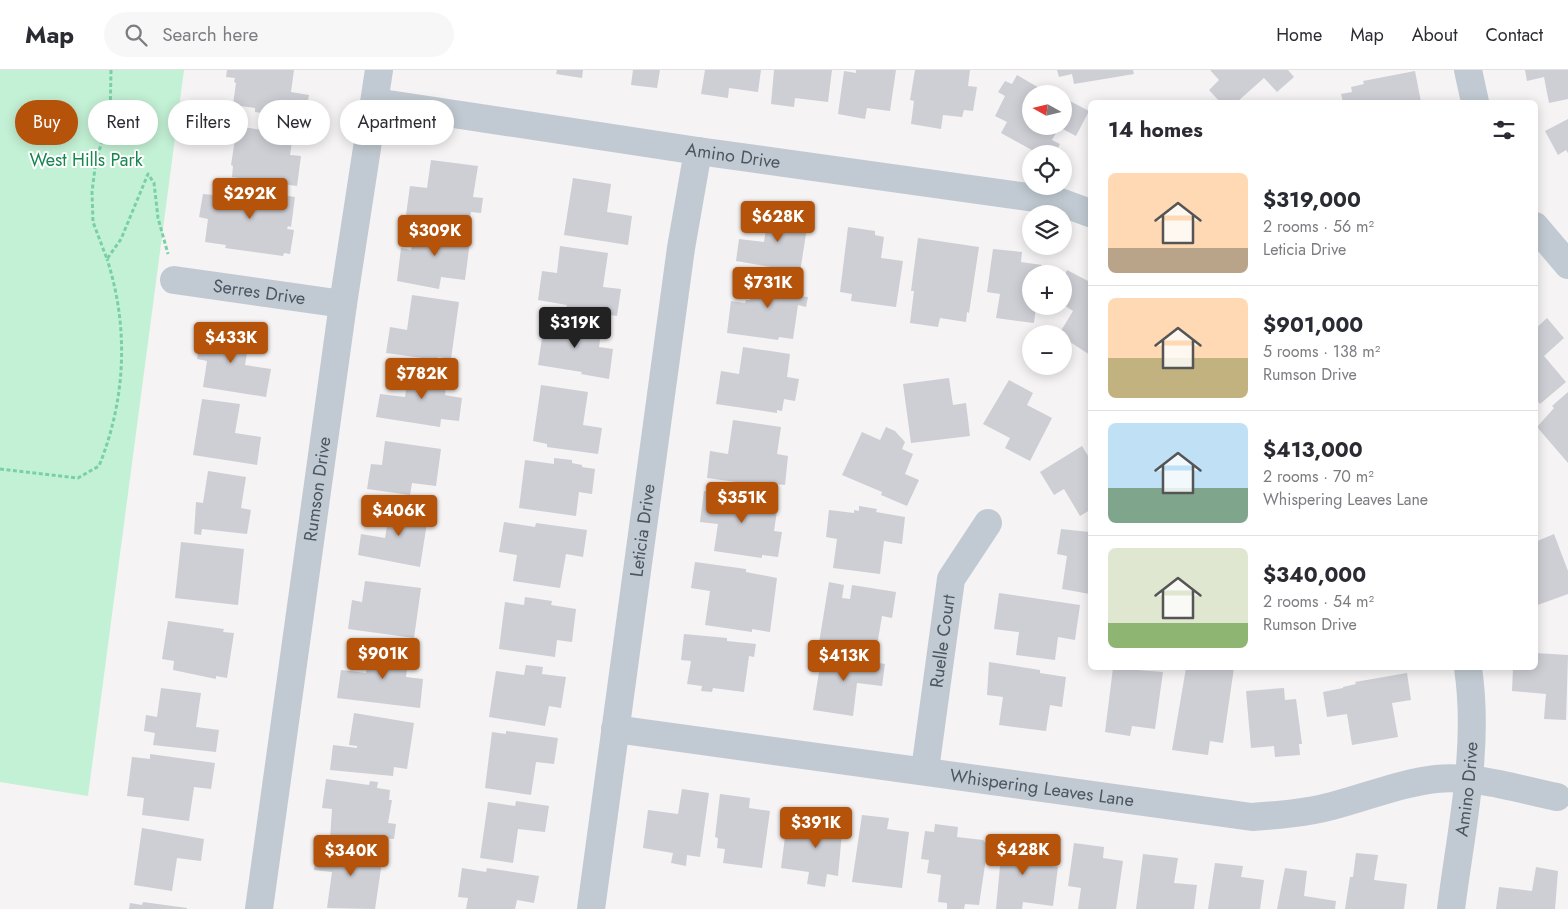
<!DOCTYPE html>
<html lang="en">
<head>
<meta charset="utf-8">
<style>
	:root { --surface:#fff; --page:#f7f7f7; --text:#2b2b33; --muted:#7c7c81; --line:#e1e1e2; --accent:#b45309 }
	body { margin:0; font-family:Jost,sans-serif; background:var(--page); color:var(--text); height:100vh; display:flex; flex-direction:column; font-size:19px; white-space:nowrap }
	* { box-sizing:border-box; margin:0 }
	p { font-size:16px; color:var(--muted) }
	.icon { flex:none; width:28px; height:28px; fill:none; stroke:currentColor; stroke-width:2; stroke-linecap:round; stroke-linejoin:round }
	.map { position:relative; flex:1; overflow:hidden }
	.drawer { position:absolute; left:1088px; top:30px; width:450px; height:570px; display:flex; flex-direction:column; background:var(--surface); border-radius:8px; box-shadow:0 2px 12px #0003 }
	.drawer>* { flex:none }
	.hud { position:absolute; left:15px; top:30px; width:475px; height:45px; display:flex; gap:10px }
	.needle { width:32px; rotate:278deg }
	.buttons { position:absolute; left:1022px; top:15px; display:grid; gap:10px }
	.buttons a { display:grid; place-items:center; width:50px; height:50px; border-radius:50%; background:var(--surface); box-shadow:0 2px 12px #0003; font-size:25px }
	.price { position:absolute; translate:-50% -42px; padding:0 11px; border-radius:5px; background:var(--accent); color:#fff; font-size:16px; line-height:32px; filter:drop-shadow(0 1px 2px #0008) }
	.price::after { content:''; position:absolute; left:50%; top:30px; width:15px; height:11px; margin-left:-8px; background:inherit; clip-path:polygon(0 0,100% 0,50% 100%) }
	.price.current { background:#222; color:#fff }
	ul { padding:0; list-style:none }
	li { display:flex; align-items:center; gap:15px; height:125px; padding:0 20px }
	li+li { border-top:1px solid var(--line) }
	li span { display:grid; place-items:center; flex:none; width:140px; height:100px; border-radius:8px; color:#555 }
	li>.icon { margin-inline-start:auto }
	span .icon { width:60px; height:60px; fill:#fffc; stroke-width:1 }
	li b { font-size:21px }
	h2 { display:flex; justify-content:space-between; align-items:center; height:60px; padding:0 20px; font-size:21px }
	.pill { padding:0 18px; border-radius:22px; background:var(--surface); box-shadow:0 2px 12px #0003; font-size:18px; line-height:45px }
	.pill.current { background:var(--accent); color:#fff }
	header { display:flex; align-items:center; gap:30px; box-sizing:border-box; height:70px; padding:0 25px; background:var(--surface); border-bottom:1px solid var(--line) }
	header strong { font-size:24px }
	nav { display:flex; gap:28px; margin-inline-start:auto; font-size:18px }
	.search { width:350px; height:45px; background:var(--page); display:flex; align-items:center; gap:12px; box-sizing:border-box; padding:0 18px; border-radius:28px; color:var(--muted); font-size:19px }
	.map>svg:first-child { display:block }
	.green { fill:#c3f1d5 }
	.building { fill:#cdcfd5 }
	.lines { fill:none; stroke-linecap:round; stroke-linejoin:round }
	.path { stroke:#7ad0a6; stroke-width:3; stroke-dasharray:4 2.5; stroke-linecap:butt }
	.street { stroke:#c1cad2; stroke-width:28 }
	.labels { text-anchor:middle; stroke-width:4; stroke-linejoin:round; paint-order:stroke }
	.street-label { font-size:18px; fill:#4a5661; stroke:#fff }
	.park-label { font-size:18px; fill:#17864f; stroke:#fff }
</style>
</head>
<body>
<header>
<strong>Map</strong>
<div class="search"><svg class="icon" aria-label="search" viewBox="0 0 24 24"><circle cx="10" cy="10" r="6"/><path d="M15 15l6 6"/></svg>Search here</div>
<nav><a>Home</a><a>Map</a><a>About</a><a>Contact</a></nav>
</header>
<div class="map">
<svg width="1568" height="839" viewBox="0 0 1568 839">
	<rect width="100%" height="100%" fill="#f5f3f3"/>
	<path class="green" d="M0,0H184L88,726L0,712Z"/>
	<path class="building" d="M227,0H294L291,22L309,25L305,49L255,42V38L233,35L236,13L234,12L235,8L226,7Z
		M557,0H583L582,8L556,4Z
		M633,0H660L657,18L631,15Z
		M705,0H761L758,22L729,18L728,28L701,24Z
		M774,0H832L828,32L795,28L794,37L771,34Z
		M856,0H896L890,41L867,38L865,49L838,44L844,1L856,3Z
		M915,0H970L968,16L977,17L973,41L964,40L962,47L943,45L941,59L911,54L914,31L910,30Z
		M1057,0H1133L1134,4L1074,14L1072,4L1059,7Z
		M1210,0H1288L1294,7L1277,22L1264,8L1237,32H1220L1209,20L1219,10Z
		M1525,0H1568V29L1549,33L1544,7L1527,11Z
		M1415,1L1421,32H1343L1341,24L1352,22L1351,17L1364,14L1363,11Z
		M1017,5L1041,19L1043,16L1057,24H1031V56H1064V28L1089,41L1076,66L1059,57L1052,70L1060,74L1055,84H1039L1001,63L1007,52L995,46L1005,26L998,22L1005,11L1012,14Z
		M1568,49V83L1566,80L1558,85L1545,61Z
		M237,56L293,65L290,85L301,86L297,116L232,107L233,96L231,95Z
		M431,90L478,96L473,127L483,128L481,143L471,142L469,154L406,145L410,116L427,118Z
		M573,108L611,114L607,142L632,146L628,175L564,165Z
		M247,114L283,119L282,125L295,127L291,157L288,156L287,159L294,160L290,184L284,183L283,186L225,178L226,175L205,172L208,149L199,147L203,124L214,125L215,118L243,122V119H246Z
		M769,139L809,145L800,202L736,191L739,169L764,172Z
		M416,155L471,163L465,210L441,207L439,219L397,211L401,178L411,180Z
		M848,157L875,161V165L884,167L881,188L903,191L896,237L851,231L852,224L840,222Z
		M918,168L979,177L969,243L967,242L966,252L940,248L938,257L910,253L914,221H911Z
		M560,176L608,183L603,217L621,219L617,246L566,238L567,235L538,230L542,201L557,203Z
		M993,179L1022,182L1021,192L1042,195L1040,204H1031V236H1036L1034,253L996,248L1000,224L987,222Z
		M1067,200L1090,212V285L1064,268V264H1059L1073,241L1064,235L1069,224L1064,221V208Z
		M765,204L801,212L799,226L808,227L806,237L798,235L793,269L779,267L778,270L727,263L731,231L745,233L746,230H750L754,206L764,207Z
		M412,225L459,232L451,289L438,287L437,290L386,283L390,257L407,260Z
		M545,248L602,257L599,277L613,279L609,309L581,304L582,302L538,295Z
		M1547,248L1564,268L1544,286L1566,312L1540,334L1535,328V259Z
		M202,259L250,265L245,295L271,299L266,327L203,317L207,291L197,289Z
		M743,277L790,284L787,307L799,309L795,331L784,329L782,341L777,340V343L716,334L721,301L739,304Z
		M410,295L448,300L445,325L462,328L459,351L441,349L440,357L376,347L380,324L405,327Z
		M949,308L953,335L966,333L970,366L911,373L903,314Z
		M1009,310L1033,323L1027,335L1052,348L1030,391L1005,378L1010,368L983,354Z
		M541,315L588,322L583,355L602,358L598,384L547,377V374L533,371Z
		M1568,322V393L1537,357L1554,338L1552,336Z
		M202,329L240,334L235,363L261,367L257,395L193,385Z
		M733,350L781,357L777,384L788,386L785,415L758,412V415L707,408L710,381L728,384Z
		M886,357L895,361L905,372L902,379L913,384L905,404L919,410L907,436L881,425L882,422L842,405L862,362L880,370Z
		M385,371L441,379L436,416L412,413L410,425L367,419L371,394L382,395Z
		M1082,376L1090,389V440L1080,446L1064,419L1054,425L1040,402Z
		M554,388L572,390V393L582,395V397L595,399L592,424L579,422L576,446L519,438L525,390L554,394Z
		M208,401L246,407L241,438L251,440L247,464L202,459L201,465L194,464L196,432L203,433Z
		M704,421L771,428L769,440L777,441L774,461L782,462L778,487L762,485V488L714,481L718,454L700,452Z
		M391,434L429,440L420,497L358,485L361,464L385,468Z
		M859,436L877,439L876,442L905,447L902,474L884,471L880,504L833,498L837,469L826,467L829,440L854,443V440L859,441Z
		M504,452L535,457L536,453L587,460L583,487L566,484L560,518L513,511L517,485L499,482Z
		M1061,459L1090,462V524L1062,519L1067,486L1057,484Z
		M1554,464L1568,501V524L1535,536V472Z
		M181,472L244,479L238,535L175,528Z
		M695,492L746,499V502L777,508L770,562L752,559V562L705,555L710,521L691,518Z
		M365,511L421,518L414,568L348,559L352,530L362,532Z
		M829,512L844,515L842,528L850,529L852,515L896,522L892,548L882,546L876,582L819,573Z
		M999,523L1080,535L1075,570L1058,567L1055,590L1016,585L1019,562L994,559Z
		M525,527L552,531L551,535L576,539L572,572L557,570L555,587L499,579L505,532L524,535Z
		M168,551L224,559L223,562L234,563L227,608L216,606V609L173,600L174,591L162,589Z
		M684,564L727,568V571L756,574L754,587L749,586L744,622L713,618L712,622L701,621L702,616L687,614L691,591L681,590Z
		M370,574L409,579L406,607L423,609L420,638L337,628L341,600L366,603Z
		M822,583L885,594L882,616L857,613L853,646L813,640Z
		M1535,583L1568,585L1566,650L1544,649L1546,624L1512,621L1513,598H1535Z
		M989,592L1040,600V603L1066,607L1062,637L1050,635L1046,661L999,655L1003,627L987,625Z
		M526,595L543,597L542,604L566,607L561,638L549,636L545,656L489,647L496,601L524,605Z
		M1113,598L1163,602L1155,659L1132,656L1130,666L1105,662Z
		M1186,598H1234L1223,673L1210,671L1208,685L1172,680Z
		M1407,603L1411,630L1392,633L1398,667L1352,675L1347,644L1327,647L1323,622L1343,618V617L1356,614L1355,612Z
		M161,618L201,623L196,657L219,660L216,682L153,675L155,663L144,661L146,645L157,647Z
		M1284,618L1285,630L1296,629L1302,674H1299L1300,685L1275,687L1274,676L1251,678L1246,621Z
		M354,643L414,653L407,699L394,697L393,706L330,700L333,675L357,678V676L349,675Z
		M506,661L558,668L554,694L536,692L531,725L485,718L492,662L506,664Z
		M150,684L215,693L211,719L194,717L189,751L142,745L144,728L127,726L132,687L150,689Z
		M326,709L369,715L370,711L378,712L377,718L390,720L389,730H392L388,753L396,754L394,769L383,768L382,773L357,769V774L330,770L332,739L322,738Z
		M682,719L709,723L700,787L687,785L686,796L671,793L673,783L643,778L648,740L678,744Z
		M720,724L750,728L749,738L770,741L762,798L723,793L725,779L717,778L718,768L715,767Z
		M516,731L549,736L545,762L518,759L513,793L480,788L488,732L515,736Z
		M822,738L844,741L838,806L827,804L825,817L807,814L809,802L781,798L786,759L819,763Z
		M862,745L889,748L887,759L909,762L902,818L852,812Z
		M935,754L958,757L957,767L983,770L988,775L979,835L965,834L964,839H947V833L938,832L941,805L927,803L929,790L921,789L925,761L934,762Z
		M142,758L204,769L201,791L177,788L172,821L134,815Z
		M1003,764L1032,768L1029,793L1058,797L1053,836L1023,832L1022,839H996Z
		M1074,773L1104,777L1103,788L1123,791L1116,839H1078L1081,818L1068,816Z
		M317,776L383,785L375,839L327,838L332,802L314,800Z
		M1356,783L1378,785L1374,810L1407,814L1404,839H1345L1350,807H1353Z
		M1143,784L1178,788L1174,813L1197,815L1194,839H1136Z
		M1215,793L1243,796L1241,807L1264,810L1260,839H1208Z
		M1536,797L1558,801L1555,839H1496L1499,817L1532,821Z
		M462,798L486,802L487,798L539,806L534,833L517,830L515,839H466L468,828L458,827Z
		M1285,798L1307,801L1304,826L1336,831L1335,839H1277Z
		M143,832L187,838V839H129L130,833L142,835Z"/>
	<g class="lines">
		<path class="path" d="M111,0L110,48L96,90L92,122L93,152L107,189L121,169L148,104L154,113L158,148L168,184
			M0,399L78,408L99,396C126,329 129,257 107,189"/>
		<g class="street">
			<path d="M1468,0L1475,32"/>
			<path id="s1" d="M375,32L698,81L1057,131L1090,143"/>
			<path d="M1535,156L1568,195"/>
			<path id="s2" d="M174,210L343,234"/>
			<path id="s3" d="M615,659L1252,747C1279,745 1306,743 1332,736C1367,727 1400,713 1436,709C1476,705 1517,719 1557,727"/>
			<path id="s4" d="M925,700L951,509L988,453"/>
			<path id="s5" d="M259,839L343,234L379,0"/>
			<path id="s6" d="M591,839L681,178L698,81"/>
			<path id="s7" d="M1451,839C1461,759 1480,678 1468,598"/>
		</g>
	</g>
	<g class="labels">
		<g class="street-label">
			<text dy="6" stroke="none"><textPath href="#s1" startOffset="362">Amino Drive</textPath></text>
			<text dy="6" stroke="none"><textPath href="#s2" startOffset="86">Serres Drive</textPath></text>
			<text dy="6" stroke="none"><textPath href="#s5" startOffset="424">Rumson Drive</textPath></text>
			<text dy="6" stroke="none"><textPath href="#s6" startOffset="382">Leticia Drive</textPath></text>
			<text dy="6" stroke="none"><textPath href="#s4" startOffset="130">Ruelle Court</textPath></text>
			<text dy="6" stroke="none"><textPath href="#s3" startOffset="431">Whispering Leaves Lane</textPath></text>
			<text dy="6" stroke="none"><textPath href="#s7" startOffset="121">Amino Drive</textPath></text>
		</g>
		<g class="park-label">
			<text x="86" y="96">West Hills Park</text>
		</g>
	</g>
</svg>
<div class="buttons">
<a><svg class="needle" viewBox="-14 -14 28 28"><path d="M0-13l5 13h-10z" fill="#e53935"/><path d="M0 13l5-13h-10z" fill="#7c7c81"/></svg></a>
<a><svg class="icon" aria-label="locate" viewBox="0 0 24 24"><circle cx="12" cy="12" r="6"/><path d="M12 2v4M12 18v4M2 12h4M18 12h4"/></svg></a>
<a><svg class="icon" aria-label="layers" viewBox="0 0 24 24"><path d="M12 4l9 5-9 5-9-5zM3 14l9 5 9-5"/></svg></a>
<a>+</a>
<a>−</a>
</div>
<b class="price" style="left:250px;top:150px">$292K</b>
<b class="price" style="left:778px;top:173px">$628K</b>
<b class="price" style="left:435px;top:187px">$309K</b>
<b class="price" style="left:768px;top:239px">$731K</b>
<b class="price current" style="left:575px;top:279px">$319K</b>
<b class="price" style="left:231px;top:294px">$433K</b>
<b class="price" style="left:422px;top:330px">$782K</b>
<b class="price" style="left:742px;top:454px">$351K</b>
<b class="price" style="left:399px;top:467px">$406K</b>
<b class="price" style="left:383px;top:610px">$901K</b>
<b class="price" style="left:844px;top:612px">$413K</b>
<b class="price" style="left:816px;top:779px">$391K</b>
<b class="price" style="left:1023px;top:806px">$428K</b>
<b class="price" style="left:351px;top:807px">$340K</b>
<div class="hud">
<a class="pill current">Buy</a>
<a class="pill">Rent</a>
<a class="pill">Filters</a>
<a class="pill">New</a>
<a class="pill">Apartment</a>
</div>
<section class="drawer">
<h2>14 homes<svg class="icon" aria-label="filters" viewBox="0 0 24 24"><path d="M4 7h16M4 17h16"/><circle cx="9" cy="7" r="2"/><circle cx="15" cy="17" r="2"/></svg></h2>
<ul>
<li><span style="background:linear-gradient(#ffd9b3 75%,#b9a48a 0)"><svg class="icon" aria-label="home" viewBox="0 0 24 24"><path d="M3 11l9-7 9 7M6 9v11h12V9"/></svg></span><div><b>$319,000</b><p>2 rooms · 56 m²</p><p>Leticia Drive</p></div></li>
<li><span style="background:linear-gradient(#ffd9b3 60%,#c2b280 0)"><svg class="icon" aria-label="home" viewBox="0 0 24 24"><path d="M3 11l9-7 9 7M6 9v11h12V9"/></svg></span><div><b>$901,000</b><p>5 rooms · 138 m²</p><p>Rumson Drive</p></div></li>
<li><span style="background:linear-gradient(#bfe0f5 65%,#7fa58c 0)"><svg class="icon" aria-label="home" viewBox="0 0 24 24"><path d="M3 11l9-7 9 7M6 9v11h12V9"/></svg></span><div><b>$413,000</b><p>2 rooms · 70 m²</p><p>Whispering Leaves Lane</p></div></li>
<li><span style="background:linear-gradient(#dfe7d0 75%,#8fb573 0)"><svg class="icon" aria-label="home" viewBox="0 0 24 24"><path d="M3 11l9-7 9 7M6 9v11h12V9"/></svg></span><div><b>$340,000</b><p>2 rooms · 54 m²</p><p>Rumson Drive</p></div></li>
</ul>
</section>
</div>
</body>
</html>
